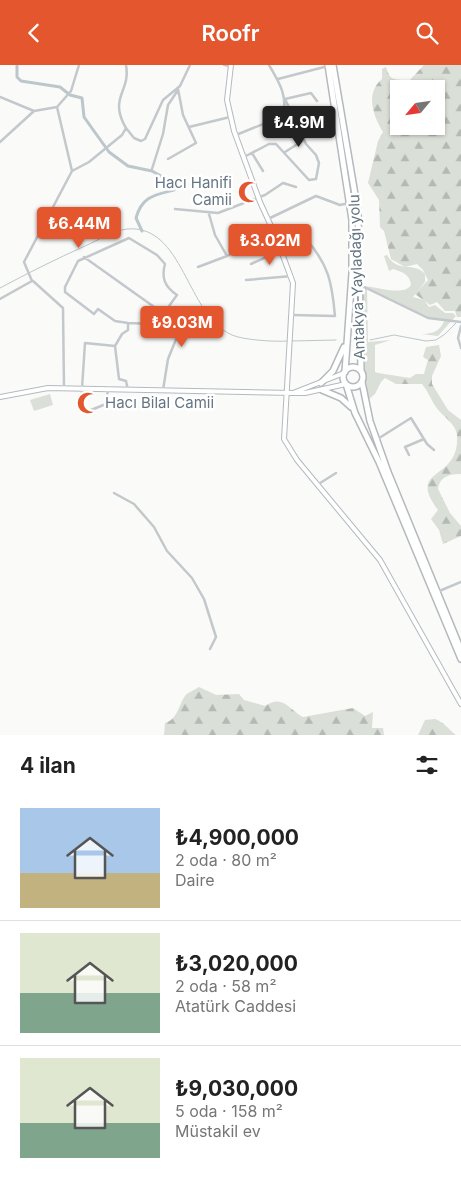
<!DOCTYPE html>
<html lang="tr">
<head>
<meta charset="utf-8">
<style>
	:root { --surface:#fff; --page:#f2f2f2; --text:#222; --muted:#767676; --line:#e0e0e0; --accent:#e4572e }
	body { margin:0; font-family:Inter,sans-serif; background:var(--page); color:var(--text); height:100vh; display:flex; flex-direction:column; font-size:19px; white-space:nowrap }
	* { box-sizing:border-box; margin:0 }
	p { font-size:16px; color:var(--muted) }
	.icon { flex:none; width:28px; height:28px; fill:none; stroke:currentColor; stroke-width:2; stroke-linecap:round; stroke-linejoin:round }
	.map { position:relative; height:670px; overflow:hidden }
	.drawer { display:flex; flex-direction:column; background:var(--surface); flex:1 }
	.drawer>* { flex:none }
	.needle { width:32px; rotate:241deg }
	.fabs { position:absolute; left:390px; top:15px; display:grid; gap:10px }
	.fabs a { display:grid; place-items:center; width:55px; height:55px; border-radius:0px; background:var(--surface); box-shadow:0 1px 4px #0004; font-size:25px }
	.price { position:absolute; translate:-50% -42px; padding:0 11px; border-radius:5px; background:var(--accent); color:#fff; font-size:16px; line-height:32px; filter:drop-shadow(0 1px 2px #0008) }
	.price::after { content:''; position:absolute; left:50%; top:30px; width:15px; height:11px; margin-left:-8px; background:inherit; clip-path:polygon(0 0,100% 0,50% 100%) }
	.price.current { background:#222; color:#fff }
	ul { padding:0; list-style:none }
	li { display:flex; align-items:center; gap:15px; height:125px; padding:0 20px }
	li+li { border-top:1px solid var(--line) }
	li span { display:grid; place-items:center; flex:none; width:140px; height:100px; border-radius:0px; color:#555 }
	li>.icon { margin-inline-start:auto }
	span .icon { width:60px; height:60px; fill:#fffc; stroke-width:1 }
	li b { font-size:21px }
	h2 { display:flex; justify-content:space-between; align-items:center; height:60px; padding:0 20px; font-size:21px }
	header { display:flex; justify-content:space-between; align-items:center; height:65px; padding:0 20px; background:var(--accent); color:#fff; font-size:22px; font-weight:600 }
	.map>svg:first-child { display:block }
	.grass { fill:#dadfd7 }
	.forest { fill:url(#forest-firs); fill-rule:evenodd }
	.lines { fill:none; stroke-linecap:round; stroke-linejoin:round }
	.stream { stroke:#bbc7cb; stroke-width:1 }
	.canal { stroke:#bbc7cb; stroke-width:3 }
	.secondary-casing { stroke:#b3babf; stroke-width:6 }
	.highway-casing { stroke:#b4b9bd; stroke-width:8 }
	.street { stroke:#c3c8cc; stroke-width:2.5 }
	.secondary { stroke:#fff; stroke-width:4 }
	.highway { stroke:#fff; stroke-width:5 }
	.labels { text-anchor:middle; stroke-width:5; stroke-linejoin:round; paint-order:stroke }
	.poi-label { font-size:15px; fill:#657683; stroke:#fff; text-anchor:end }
	.street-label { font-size:15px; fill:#657683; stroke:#fff }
</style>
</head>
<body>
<header><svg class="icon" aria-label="back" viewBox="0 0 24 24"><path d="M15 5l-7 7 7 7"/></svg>Roofr<svg class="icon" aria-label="search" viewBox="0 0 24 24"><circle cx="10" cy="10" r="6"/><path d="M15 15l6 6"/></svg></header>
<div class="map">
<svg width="461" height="670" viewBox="0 0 461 670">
	<defs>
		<pattern id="forest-firs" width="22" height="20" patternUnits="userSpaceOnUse" patternTransform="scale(1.25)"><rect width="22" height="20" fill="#dadfd7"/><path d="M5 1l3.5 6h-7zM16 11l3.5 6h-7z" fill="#b4b9b4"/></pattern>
	</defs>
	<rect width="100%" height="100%" fill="#fafaf8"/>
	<path class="grass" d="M387,190C398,209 414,196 425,209V217L413,232L424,235L429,242L435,240L445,248H453L456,251L438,271L421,269C431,269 440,267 444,256L428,253L367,224L368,277L391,275L375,280V307L378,308L381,317L375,329L368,335L365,306L362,221C376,221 403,232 411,220C410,209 402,207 393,204L389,206L384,191Z
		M50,329L53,340L34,346L30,335Z"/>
	<path class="forest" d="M424,0H461V252H457L455,246H445L437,237L430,240L415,229L428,215L423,205L417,199L405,202L391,194L384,166L380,162L379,135L368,118L378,76L383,67C373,51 365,28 382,14V4L386,2C391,18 394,13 409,16ZM399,24H436V61H399Z
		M439,280L441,291L432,311V319L448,345L461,355V409C450,409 440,411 438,424L450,448L461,461V471L443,479L439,465L431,454L438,445C405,400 461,418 457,369C455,358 442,351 436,342C431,335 428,326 422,319H396L385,313L381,317L377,312L378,308L410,313L416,309H424L428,295L423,292L426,282Z
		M199,622L216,630L239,629L244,635L265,641C283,629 288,644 303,652L353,643L365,651L373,647L372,663H383L384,670H164L165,658C178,654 178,641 185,631C188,627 195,625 199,622Z
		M435,654C444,657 448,664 456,670H418L425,655Z"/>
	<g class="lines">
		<path class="stream" d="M0,223C28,208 56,194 85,181C99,175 112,166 127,164C184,159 186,250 232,270C243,275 275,277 288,276
			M370,275L394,270L426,276L436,275L445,269L456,258
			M292,276L336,275"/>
		<path class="canal" d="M17,0V12L21,16L60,22L70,30L82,33L84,52L109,87L128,101L152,106L177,120L174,125C155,130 142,131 136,153L142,166"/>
		<g class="secondary-casing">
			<path id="secondary" d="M231,0L227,35L234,66L260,137L276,172L293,218L284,374L297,395L380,495L461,639
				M344,308L293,328H305L346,319
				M0,332L48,323L293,328"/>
		</g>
		<g class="highway-casing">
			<path id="highway" d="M328,0L352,155V208L345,307
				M333,0L358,147L361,305
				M343 312a10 10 0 1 1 20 0a10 10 0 1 1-20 0Z
				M362,317L370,356L388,407L461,585
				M321,318L333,306L344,282
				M346,319L355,348L379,397L461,594
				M322,325L341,333L351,342"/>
		</g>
		<path class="street" d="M224,0L231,1
			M278,14L328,1
			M0,32L34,46L57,42L72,106
			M57,42L71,26L79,0
			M189,62L230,52
			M126,63L134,73L141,76L145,74L163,35L180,21L190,0
			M236,70L283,51C288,31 279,17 269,0
			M0,77L34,46
			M285,87L304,75
			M252,88L263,106
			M244,92L269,79H276L309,115L316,114L319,98L316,90L306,79L285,34L311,28L317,36
			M168,94L196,78L183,50L178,24
			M152,104L163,69L168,40L178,25
			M175,144L218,148L265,130L283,118L296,122
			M209,149L215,170L227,191
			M268,154L316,131L340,140L349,138
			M84,192L164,249
			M251,199L306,174C329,200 332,218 335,251L292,250
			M198,202L227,191L274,168
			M246,215L292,211
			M33,216L63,243L64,323
			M360,220L428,253L461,257
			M0,234L32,216L24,197L72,106L89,97L122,70L126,63C108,32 131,27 126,0
			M156,259L177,272L168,294L163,325
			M461,261L458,273L461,283
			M115,281L119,314L126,316L128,325
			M108,324L106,339L86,347L81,338L85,278L115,281L122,269L128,265V258L115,256L98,244L94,249L65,227V222L78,196L129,173L157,190L165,199C161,213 165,222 177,230L156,259L128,258
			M376,375L411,353L427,379L434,385
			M409,390L405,382L424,374
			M317,420L336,408
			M114,428L134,439L154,462L167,486L192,513L204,534L216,572L210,584
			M437,527L461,517"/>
		<use href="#secondary" class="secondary"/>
		<use href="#highway" class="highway"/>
	</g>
	<defs>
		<g id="mosque-bare" transform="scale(1.725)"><path d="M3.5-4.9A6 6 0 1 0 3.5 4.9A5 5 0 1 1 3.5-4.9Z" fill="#e4572e" stroke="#fff" stroke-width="2.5" paint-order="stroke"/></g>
	</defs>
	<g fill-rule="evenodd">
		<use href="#mosque-bare" x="249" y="127"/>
		<use href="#mosque-bare" x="88" y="338"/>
	</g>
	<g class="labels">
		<g class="poi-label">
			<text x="232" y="123">Hacı Hanifi<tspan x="232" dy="17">Camii</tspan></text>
			<text x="105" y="343" text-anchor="start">Hacı Bilal Camii</text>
		</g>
		<g class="street-label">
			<text transform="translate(357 212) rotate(-92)" y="5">Antakya-Yayladağı yolu</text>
		</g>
	</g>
</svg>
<div class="fabs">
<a><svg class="needle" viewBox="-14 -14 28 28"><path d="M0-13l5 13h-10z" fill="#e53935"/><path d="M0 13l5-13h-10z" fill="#767676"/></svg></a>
</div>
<b class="price current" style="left:299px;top:83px">₺4.9M</b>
<b class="price" style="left:79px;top:184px">₺6.44M</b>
<b class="price" style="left:270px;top:201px">₺3.02M</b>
<b class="price" style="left:182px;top:283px">₺9.03M</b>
</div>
<section class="drawer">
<h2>4 ilan<svg class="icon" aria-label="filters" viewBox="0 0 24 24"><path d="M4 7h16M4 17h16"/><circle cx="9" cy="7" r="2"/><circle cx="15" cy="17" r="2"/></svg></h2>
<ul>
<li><span style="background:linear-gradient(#a9c7e8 65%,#c2b280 0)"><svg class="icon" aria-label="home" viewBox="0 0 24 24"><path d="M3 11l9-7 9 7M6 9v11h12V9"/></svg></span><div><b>₺4,900,000</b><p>2 oda · 80 m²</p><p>Daire</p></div></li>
<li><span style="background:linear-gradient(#dfe7d0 60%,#7fa58c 0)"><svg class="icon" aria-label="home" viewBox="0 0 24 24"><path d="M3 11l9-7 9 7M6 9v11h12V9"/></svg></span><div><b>₺3,020,000</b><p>2 oda · 58 m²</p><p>Atatürk Caddesi</p></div></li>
<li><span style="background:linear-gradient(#dfe7d0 65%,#7fa58c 0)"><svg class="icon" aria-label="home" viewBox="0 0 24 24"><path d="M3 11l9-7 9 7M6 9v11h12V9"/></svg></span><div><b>₺9,030,000</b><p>5 oda · 158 m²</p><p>Müstakil ev</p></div></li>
</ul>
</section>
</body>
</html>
